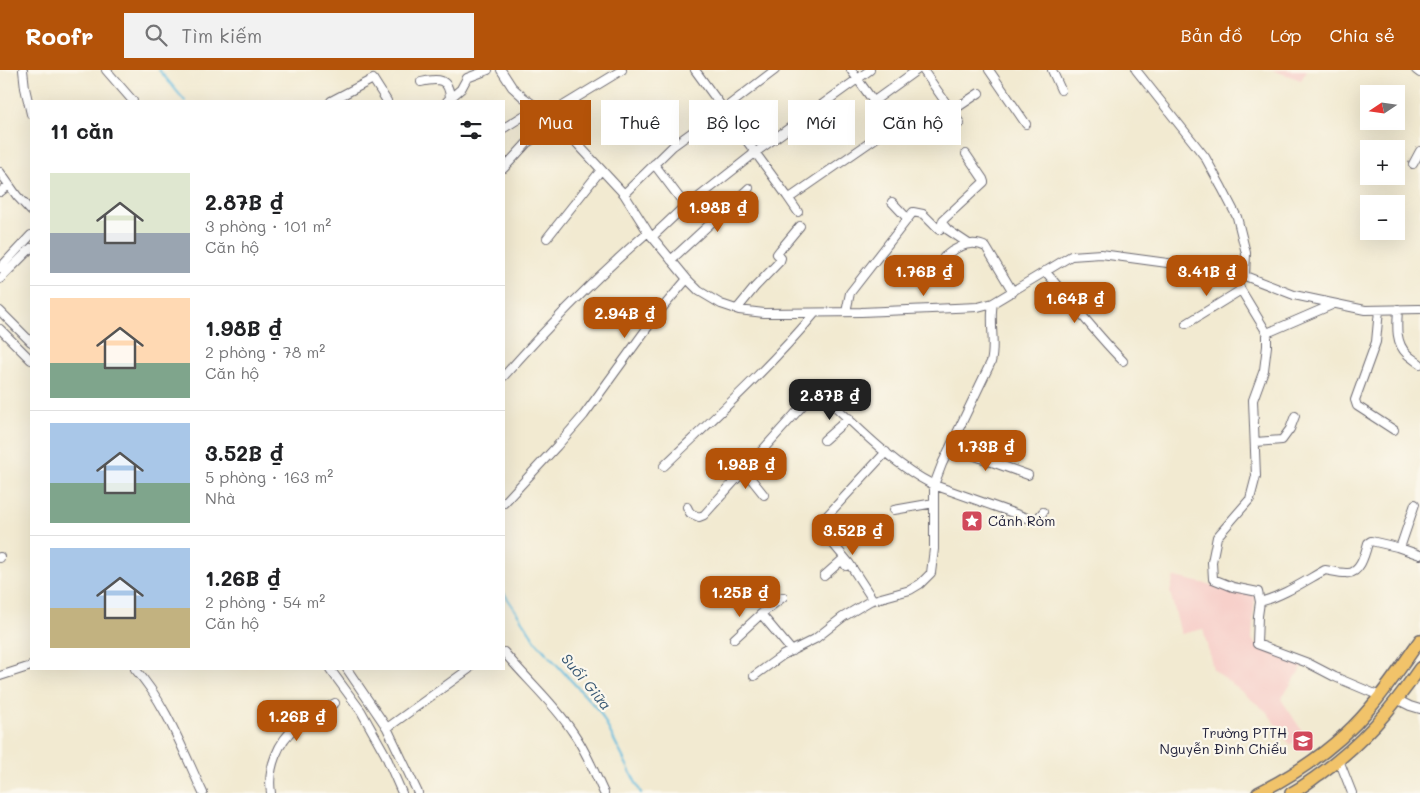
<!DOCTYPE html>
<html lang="vi">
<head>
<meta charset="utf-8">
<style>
	:root { --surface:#fff; --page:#f2f2f2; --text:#202124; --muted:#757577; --line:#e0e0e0; --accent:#b45309 }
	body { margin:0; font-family:Mali,sans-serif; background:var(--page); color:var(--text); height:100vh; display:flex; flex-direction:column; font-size:19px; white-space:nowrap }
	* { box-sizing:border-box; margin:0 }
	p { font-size:16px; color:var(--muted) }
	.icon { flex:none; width:28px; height:28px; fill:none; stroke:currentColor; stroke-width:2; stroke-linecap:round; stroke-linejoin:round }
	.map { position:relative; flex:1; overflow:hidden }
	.panel { position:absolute; left:30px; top:30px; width:475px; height:570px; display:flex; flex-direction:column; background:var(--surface); border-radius:0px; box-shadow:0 5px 20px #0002 }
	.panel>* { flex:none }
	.top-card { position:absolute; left:520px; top:30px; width:475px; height:45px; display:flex; gap:10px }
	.needle { width:32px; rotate:257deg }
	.controls { position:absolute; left:1360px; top:15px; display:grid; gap:10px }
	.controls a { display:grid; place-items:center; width:45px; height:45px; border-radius:0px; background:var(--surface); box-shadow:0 5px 20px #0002; font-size:25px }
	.price { position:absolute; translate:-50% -42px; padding:0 11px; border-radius:10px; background:var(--accent); color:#fff; font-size:16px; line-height:32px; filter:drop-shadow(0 1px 2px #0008) }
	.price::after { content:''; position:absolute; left:50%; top:30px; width:15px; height:11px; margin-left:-8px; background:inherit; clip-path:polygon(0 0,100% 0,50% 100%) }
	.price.selected { background:#222; color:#fff }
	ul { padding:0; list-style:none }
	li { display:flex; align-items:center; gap:15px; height:125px; padding:0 20px }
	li+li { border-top:1px solid var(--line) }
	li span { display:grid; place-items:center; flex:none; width:140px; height:100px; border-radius:0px; color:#555 }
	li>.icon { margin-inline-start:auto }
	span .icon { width:60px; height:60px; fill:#fffc; stroke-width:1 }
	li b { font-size:21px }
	h2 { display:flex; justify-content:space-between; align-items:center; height:60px; padding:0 20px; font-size:21px }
	.chip { padding:0 18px; border-radius:0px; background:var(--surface); box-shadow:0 5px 20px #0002; font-size:18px; line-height:45px }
	.chip.selected { background:var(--accent); color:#fff }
	header { display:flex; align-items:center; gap:30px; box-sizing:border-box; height:70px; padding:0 25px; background:var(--accent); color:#fff }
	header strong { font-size:24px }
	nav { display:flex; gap:28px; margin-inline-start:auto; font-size:18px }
	.search { width:350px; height:45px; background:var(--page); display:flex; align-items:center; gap:12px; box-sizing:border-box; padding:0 18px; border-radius:0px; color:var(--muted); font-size:19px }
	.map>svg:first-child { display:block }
	.built { fill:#f7d0ca }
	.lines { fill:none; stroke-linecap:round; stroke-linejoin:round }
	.stream { stroke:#61bbdf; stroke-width:2 }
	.minor-casing { stroke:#6b6870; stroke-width:10 }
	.highway-casing { stroke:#6b6870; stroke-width:14 }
	.minor { stroke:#fff; stroke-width:8 }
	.highway { stroke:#f1c36a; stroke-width:11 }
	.labels { text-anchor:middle; stroke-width:4.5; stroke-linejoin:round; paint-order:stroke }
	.poi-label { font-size:14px; fill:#22223b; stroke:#fbf7ec; text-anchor:start }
	.water-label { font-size:15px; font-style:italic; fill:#385874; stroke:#fbf7ec }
</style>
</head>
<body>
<header>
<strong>Roofr</strong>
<div class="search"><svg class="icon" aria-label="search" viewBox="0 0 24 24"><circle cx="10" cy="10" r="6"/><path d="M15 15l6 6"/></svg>Tìm kiếm</div>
<nav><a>Bản đồ</a><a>Lớp</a><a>Chia sẻ</a></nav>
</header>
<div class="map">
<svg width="1420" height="723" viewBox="0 0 1420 723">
	<rect width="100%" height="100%" fill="#fbf7ec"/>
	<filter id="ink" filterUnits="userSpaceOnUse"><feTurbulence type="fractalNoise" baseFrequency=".02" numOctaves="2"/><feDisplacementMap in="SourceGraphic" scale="10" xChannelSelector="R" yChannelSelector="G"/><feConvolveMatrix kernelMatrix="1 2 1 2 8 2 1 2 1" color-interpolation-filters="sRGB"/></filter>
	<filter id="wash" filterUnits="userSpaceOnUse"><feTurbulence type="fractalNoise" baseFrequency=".0096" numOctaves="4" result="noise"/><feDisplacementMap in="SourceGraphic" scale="20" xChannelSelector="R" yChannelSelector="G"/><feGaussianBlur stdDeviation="1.12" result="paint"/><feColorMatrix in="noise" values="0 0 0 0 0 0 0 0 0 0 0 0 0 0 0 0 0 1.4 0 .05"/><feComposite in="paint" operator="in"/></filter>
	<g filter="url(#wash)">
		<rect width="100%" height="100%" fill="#f2ead1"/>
		<path class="built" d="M1272,0H1307L1301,10Z
			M1174,507L1255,524L1252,569L1255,574L1305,593L1281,629L1304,664L1290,675L1267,642L1213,599L1203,559L1181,564L1170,522Z"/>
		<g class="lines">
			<path class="stream" d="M159,0L185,31
				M504,523L537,573L600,642L641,723"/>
		</g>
	</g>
	<g filter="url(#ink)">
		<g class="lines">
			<g class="minor-casing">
				<path id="minor" d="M23,0L25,18L31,44
					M106,0L133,31
					M501,0L512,17L523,27L558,53L624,124L648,162L687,209L699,221L721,234L739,240L764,243L861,242L978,237L993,233L1071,186L1101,184L1219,200L1245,206L1294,225L1365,240L1420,239
					M695,0L787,126L791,127L892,57L851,0
					M923,0L960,53
					M989,0L1026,54
					M1052,0L1061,20
					M1136,0L1205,87L1222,118L1237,147L1246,183L1245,206
					M1416,0L1420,3
					M421,12C438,8 449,8 450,28
					M331,31L373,9L387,31
					M447,31L461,19L467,8L488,0
					M874,31L917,0
					M952,41L979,23
					M548,45L622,0
					M504,58L528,43L533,35
					M966,84L983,109L984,112L943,150L942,153L948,160L969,174
					M654,94L682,131L690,134L756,82L870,0
					M1413,94L1420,81
					M504,98L527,73L558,53
					M0,102L17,126L31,141
					M0,122L9,115
					M624,124L673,76L724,39L775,0
					M787,126L798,142
					M892,132L907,148
					M652,167L688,133
					M547,168L601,100
					M944,187C956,177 971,169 986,177L1013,222
					M671,190L749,118
					M0,198L31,165
					M1045,201C1071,231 1095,263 1123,291
					M1234,204L1241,220L1267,263L1334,234
					M0,209L31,178
					M737,239L755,217L780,191L781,188L777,184L780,180L800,156
					M1398,239C1397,255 1395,273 1407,284C1411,288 1416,291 1420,294
					M1379,240L1376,272L1355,330L1357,336L1394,360
					M0,241L31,272
					M846,242L850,223L913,142L923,144L939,160
					M1186,254L1241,220
					M0,259L31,290
					M1267,263V276L1264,300L1253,330L1256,406L1250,429L1217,467L1212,492L1213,509L1233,517L1258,522L1260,532C1283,526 1305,511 1325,500C1332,501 1339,503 1346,503C1360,505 1365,484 1368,473L1371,471L1397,477L1420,485
					M504,306C549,255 596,207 648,162
					M824,370L849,348
					M1256,372L1282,370L1290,359L1295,346
					M950,377L1028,405
					M664,396C716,346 769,298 815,243
					M744,400L764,425
					M504,433L557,376L584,345L658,243L687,209
					M687,437L690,443L699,447L704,445L813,324L820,322C853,353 894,396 934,415L1030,449L1038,448L1043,442
					M894,440L934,433
					M1400,478L1415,434
					M0,487V488
					M824,506L842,490L846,496
					M783,527L761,544L792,581
					M873,530L849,493L825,464L822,456L825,448L886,382
					M1260,532L1258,546L1257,574L1308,593L1335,607L1380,626
					M734,569L761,544
					M504,582C526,609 553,632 572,661C586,680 594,702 604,723
					M135,599C166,633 183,681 203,723
					M330,599L361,641L385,684L402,723
					M347,599L387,658L418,723
					M0,606L31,596
					M754,606L783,585L815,569L843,547L870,531L910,520L920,514L931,503L934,479V415L942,394L991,292C996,275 989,253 993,233
					M1398,630L1410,636L1420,639
					M387,658L469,599
					M1339,690L1352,723
					M271,723C267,699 278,671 297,656C309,647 323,640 335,633"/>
			</g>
			<g class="highway-casing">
				<path id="highway" d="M1258,723C1300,702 1340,674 1370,638C1388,617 1404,593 1420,570
					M1291,723C1302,718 1311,710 1320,704C1362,674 1391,640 1420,598"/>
			</g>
			<use href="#minor" class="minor"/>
			<use href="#highway" class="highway"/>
		</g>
	</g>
	<defs>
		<g id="sight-square" transform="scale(1.125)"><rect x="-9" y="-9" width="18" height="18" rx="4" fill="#d1495b" stroke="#fbf7ec"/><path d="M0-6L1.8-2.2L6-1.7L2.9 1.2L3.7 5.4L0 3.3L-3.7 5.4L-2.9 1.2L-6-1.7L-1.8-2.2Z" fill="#fff"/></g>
		<g id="school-square" transform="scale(1.125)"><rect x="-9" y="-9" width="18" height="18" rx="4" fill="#d1495b" stroke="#fbf7ec"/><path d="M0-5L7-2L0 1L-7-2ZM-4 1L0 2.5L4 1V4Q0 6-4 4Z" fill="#fff"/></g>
	</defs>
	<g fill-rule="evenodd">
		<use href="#sight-square" x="972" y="451"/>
		<use href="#school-square" x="1303" y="671"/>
	</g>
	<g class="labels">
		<g class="poi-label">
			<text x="988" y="456">Cảnh Ròm</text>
			<text x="1287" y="668" text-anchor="end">Trường PTTH<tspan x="1287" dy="16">Nguyễn Đình Chiểu</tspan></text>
		</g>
		<g class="water-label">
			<text transform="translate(586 612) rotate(50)" y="5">Suối Giữa</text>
		</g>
	</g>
</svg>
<div class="controls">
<a><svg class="needle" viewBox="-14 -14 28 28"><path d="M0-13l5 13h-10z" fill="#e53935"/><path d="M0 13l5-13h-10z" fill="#757577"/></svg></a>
<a>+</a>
<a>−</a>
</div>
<b class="price" style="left:718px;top:163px">1.98B ₫</b>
<b class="price" style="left:924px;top:227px">1.76B ₫</b>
<b class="price" style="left:1207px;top:227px">3.41B ₫</b>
<b class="price" style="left:1075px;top:254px">1.64B ₫</b>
<b class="price" style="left:625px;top:269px">2.94B ₫</b>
<b class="price selected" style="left:830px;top:351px">2.87B ₫</b>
<b class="price" style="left:986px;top:402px">1.73B ₫</b>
<b class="price" style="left:746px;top:420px">1.98B ₫</b>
<b class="price" style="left:853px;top:486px">3.52B ₫</b>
<b class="price" style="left:740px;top:548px">1.25B ₫</b>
<b class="price" style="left:297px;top:672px">1.26B ₫</b>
<div class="top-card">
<a class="chip selected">Mua</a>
<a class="chip">Thuê</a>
<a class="chip">Bộ lọc</a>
<a class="chip">Mới</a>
<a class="chip">Căn hộ</a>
</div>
<section class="panel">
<h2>11 căn<svg class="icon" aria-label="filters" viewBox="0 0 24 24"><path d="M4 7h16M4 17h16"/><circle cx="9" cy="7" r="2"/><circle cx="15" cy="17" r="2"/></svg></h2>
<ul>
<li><span style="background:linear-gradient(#dfe7d0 60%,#9aa5b1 0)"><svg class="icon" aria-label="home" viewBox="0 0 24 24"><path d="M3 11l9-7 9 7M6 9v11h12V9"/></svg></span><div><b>2.87B ₫</b><p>3 phòng · 101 m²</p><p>Căn hộ</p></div></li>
<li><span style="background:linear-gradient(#ffd9b3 65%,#7fa58c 0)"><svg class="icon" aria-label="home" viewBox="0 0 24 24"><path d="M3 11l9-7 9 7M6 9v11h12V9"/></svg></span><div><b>1.98B ₫</b><p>2 phòng · 78 m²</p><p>Căn hộ</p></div></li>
<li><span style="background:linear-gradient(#a9c7e8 60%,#7fa58c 0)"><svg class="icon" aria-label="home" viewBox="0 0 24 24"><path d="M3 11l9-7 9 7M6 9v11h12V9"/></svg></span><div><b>3.52B ₫</b><p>5 phòng · 163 m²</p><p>Nhà</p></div></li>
<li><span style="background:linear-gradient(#a9c7e8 60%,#c2b280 0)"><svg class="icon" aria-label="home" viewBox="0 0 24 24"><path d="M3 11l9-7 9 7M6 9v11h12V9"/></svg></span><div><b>1.26B ₫</b><p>2 phòng · 54 m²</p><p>Căn hộ</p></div></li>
</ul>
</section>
</div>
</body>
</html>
